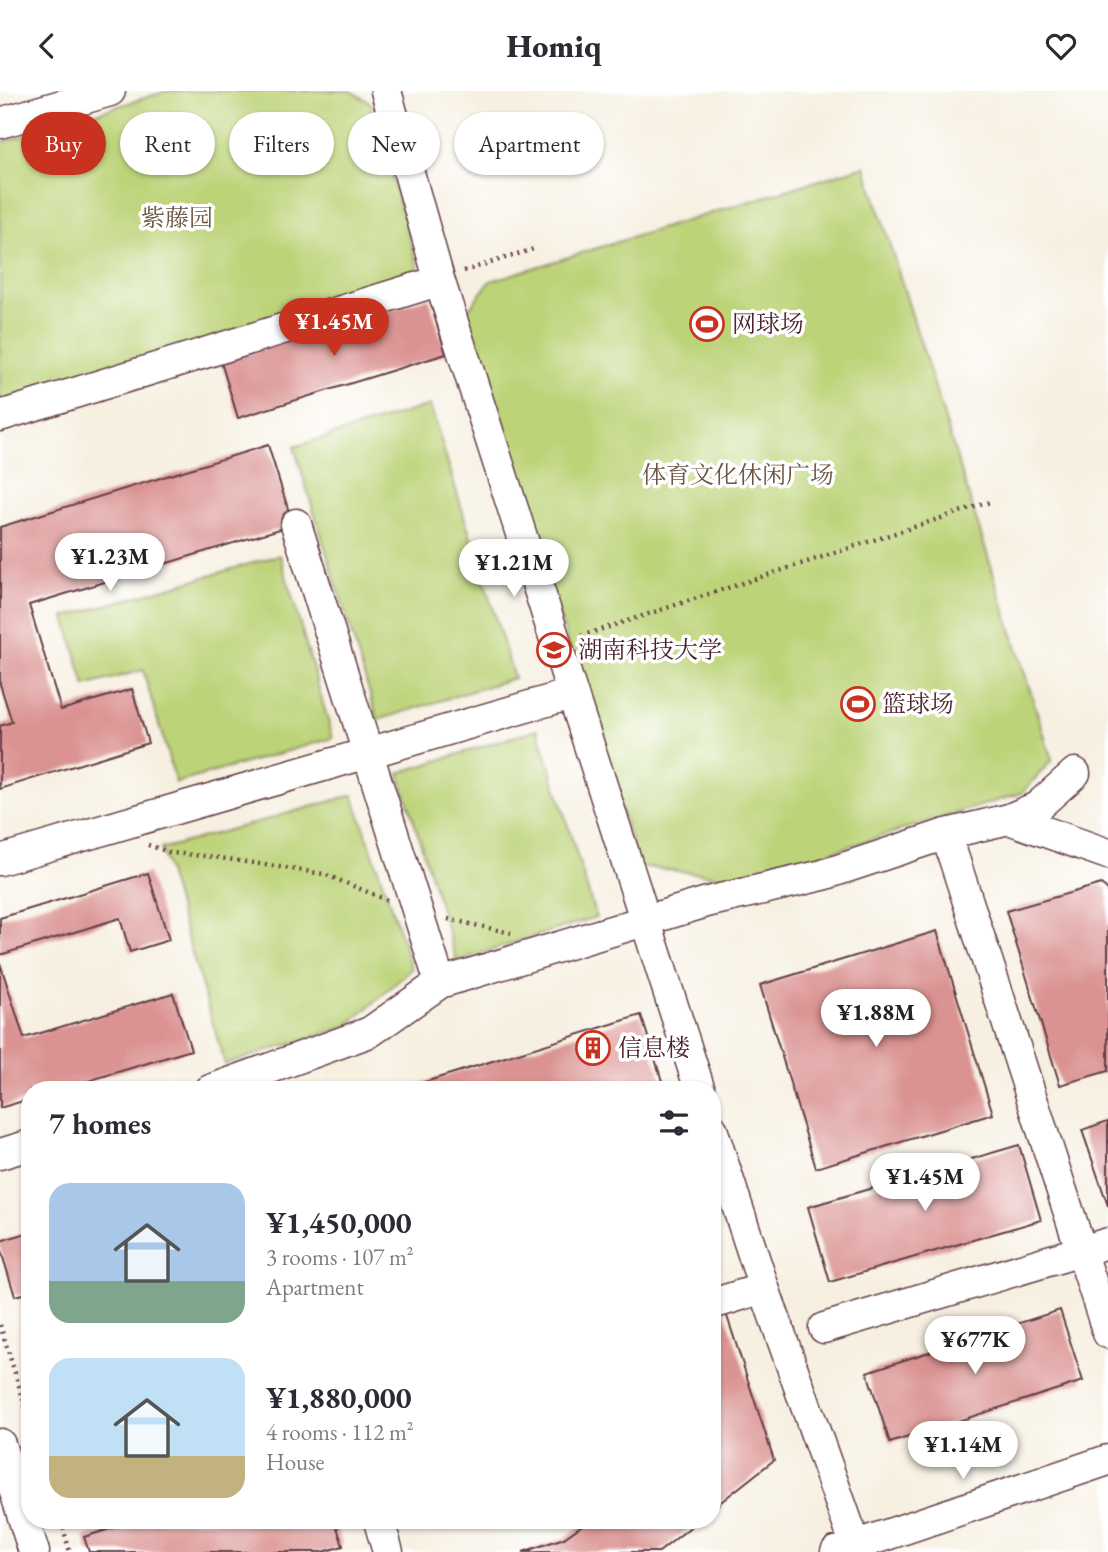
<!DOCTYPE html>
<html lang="en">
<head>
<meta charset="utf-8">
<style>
	:root { --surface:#fff; --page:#f2f2f3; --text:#2b2b33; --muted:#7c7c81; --accent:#c8321e }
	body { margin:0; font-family:"EB Garamond","Noto Serif SC",serif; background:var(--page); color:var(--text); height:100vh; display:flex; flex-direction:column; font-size:26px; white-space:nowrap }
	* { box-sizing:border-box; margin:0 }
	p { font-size:23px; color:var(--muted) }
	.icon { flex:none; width:38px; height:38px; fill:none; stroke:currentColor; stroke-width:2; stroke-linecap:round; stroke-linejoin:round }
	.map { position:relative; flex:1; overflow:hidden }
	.side { position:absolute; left:21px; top:990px; width:700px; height:448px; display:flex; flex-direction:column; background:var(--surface); border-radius:28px; box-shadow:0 2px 5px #0004 }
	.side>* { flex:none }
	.hud { position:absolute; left:21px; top:21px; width:700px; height:63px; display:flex; gap:14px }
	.price { position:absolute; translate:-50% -60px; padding:0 16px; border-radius:24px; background:#fff; color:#222; font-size:23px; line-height:46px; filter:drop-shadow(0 2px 4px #0008) }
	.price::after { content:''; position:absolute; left:50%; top:42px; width:21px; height:16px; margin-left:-10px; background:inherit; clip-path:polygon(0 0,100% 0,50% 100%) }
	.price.on { background:var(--accent); color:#fff }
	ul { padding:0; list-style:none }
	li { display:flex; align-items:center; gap:21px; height:175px; padding:0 28px }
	li span { display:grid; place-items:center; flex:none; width:196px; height:140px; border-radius:21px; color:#555 }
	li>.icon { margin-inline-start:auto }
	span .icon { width:84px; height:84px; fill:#fffc; stroke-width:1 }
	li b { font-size:30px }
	h2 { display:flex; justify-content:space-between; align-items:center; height:84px; padding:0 28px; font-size:30px }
	.pill { padding:0 24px; border-radius:32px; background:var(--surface); box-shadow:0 2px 5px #0004; font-size:24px; line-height:63px }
	.pill.on { background:var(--accent); color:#fff }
	header { display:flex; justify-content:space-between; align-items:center; height:91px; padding:0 28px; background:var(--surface); font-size:32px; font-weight:800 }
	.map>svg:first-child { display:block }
	.green { fill:#bcd377; stroke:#837951; stroke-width:2 }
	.building { fill:#da9392 }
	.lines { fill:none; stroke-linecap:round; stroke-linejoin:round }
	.minor-casing { stroke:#643e46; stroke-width:33 }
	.path { stroke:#643e46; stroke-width:4.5; stroke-dasharray:2 5; stroke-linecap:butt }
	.minor { stroke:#fff; stroke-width:30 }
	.labels { text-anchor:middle; stroke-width:7; stroke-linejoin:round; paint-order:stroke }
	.park-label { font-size:24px; fill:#6c5542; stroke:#fff }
	.poi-label { font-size:24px; fill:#4a1f2b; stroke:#fff; text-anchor:start }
</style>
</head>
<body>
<header><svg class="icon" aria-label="back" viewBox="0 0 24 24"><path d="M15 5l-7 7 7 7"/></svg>Homiq<svg class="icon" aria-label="heart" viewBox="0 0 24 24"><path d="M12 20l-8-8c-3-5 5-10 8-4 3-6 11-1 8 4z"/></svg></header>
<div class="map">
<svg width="1108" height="1461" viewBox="0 0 1108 1461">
	<rect width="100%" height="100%" fill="#fff"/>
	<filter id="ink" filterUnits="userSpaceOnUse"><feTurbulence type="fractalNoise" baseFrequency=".0143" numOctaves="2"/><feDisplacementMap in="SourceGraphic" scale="14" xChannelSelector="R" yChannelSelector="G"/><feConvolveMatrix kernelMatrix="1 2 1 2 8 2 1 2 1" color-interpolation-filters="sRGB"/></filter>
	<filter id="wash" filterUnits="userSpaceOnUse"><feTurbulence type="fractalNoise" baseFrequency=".00686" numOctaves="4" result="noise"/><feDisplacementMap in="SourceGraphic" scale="28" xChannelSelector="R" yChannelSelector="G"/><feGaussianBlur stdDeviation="1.57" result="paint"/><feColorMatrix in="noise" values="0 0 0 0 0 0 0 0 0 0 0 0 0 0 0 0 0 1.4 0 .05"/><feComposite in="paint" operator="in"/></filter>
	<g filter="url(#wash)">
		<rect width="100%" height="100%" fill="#f7f0e1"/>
		<path class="green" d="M167,0H350L370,11L420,182L0,312V52Z
			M865,75L1052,669L1022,702L742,788L639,775L464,224L490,190Z
			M430,314L514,587L378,629L294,356Z
			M280,464L333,647L176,692L143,579L85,595L65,526Z
			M538,638L596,826L457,870L399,682Z
			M353,704L412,878L346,936L225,973L161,758Z"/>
		<g id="blocks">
			<path class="building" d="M429,207L446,263L238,327L221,271Z
				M268,354L293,434L29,514L61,619L132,598L148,652L0,698V635L12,631L0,593V436Z
				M148,782L169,849L130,861L120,827L0,864V827Z
				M1101,793L1108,799V980L1060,994L1006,820Z
				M937,840L993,1023L816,1077L760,894Z
				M0,872L24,947L173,902L191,959L58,999H30V1008L0,1017Z
				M641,924L662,990L631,999H399Z
				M1108,1030V1115L1082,1039Z
				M1019,1054L1041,1129L830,1191L808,1116Z
				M30,1141V1201L15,1205L0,1157V1150Z
				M725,1219L774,1369L712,1418V1223Z
				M1060,1219L1083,1290L890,1352L867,1281Z
				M136,1430H335L343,1455L323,1461H89L84,1446Z
				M588,1430H698L659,1461H523L564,1447Z"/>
		</g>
	</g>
	<g filter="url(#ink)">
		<use href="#blocks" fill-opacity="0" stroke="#643e46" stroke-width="2"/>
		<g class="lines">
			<g class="minor-casing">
				<path id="minor" d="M386,0L439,188L700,999
					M0,32L110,0
					M0,325L422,195
					M296,433L440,892L707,811L823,784L946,743L1009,728L1108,763
					M1009,728L1037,716L1075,682
					M946,743L1108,1242
					M0,769L571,603
					M210,999L370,941L440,892
					M712,1038L764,1197L855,1453
					M0,1063L30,1054
					M712,1213L764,1197
					M824,1237L1108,1152
					M0,1353L34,1461
					M379,1430L388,1461
					M836,1461L1108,1369"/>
			</g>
			<path class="path" d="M464,180L537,157
				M581,545L993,410
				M148,754L172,762L214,766L324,783L387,809
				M448,828L511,842
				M0,1234L30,1330
				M61,1430L70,1461"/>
			<use href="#minor" class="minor"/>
		</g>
	</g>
	<defs>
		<g id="stadium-ring" transform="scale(1.75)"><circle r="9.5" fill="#fff" stroke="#c8321e" stroke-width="1.5"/><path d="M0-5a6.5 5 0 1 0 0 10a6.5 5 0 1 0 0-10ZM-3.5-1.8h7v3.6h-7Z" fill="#c8321e"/></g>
		<g id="university-ring" transform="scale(1.75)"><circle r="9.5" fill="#fff" stroke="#c8321e" stroke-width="1.5"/><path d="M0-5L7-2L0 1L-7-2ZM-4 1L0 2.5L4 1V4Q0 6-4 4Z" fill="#c8321e"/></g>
		<g id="building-ring" transform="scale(1.75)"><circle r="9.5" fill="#fff" stroke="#c8321e" stroke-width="1.5"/><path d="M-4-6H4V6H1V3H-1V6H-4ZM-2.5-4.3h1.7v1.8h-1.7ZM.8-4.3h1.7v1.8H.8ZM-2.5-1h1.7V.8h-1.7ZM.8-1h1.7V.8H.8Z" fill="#c8321e"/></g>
	</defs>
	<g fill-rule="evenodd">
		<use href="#stadium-ring" x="707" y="233"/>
		<use href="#university-ring" x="554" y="559"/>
		<use href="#stadium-ring" x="858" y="613"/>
		<use href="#building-ring" x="593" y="957"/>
	</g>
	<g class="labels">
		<g class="park-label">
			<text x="177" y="135">紫藤园</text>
			<text x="738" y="392">体育文化休闲广场</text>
		</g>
		<g class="poi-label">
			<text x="732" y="241">网球场</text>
			<text x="578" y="567">湖南科技大学</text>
			<text x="882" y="621">篮球场</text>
			<text x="618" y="965">信息楼</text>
		</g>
	</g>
</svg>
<b class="price on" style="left:334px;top:267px">¥1.45M</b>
<b class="price" style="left:110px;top:502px">¥1.23M</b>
<b class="price" style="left:514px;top:508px">¥1.21M</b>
<b class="price" style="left:876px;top:958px">¥1.88M</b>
<b class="price" style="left:925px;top:1122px">¥1.45M</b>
<b class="price" style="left:975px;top:1285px">¥677K</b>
<b class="price" style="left:963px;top:1390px">¥1.14M</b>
<div class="hud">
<a class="pill on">Buy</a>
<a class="pill">Rent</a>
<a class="pill">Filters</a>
<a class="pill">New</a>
<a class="pill">Apartment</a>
</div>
<section class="side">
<h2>7 homes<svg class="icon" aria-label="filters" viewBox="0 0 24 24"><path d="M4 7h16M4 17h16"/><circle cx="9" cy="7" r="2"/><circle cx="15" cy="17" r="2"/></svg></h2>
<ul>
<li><span style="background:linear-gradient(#a9c7e8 70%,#7fa58c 0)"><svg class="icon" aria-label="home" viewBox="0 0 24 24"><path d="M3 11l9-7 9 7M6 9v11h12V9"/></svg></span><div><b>¥1,450,000</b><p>3 rooms · 107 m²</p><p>Apartment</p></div></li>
<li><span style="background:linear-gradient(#bfe0f5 70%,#c2b280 0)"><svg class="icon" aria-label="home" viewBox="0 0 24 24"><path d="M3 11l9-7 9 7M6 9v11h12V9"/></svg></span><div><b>¥1,880,000</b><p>4 rooms · 112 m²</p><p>House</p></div></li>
</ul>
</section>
</div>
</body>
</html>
